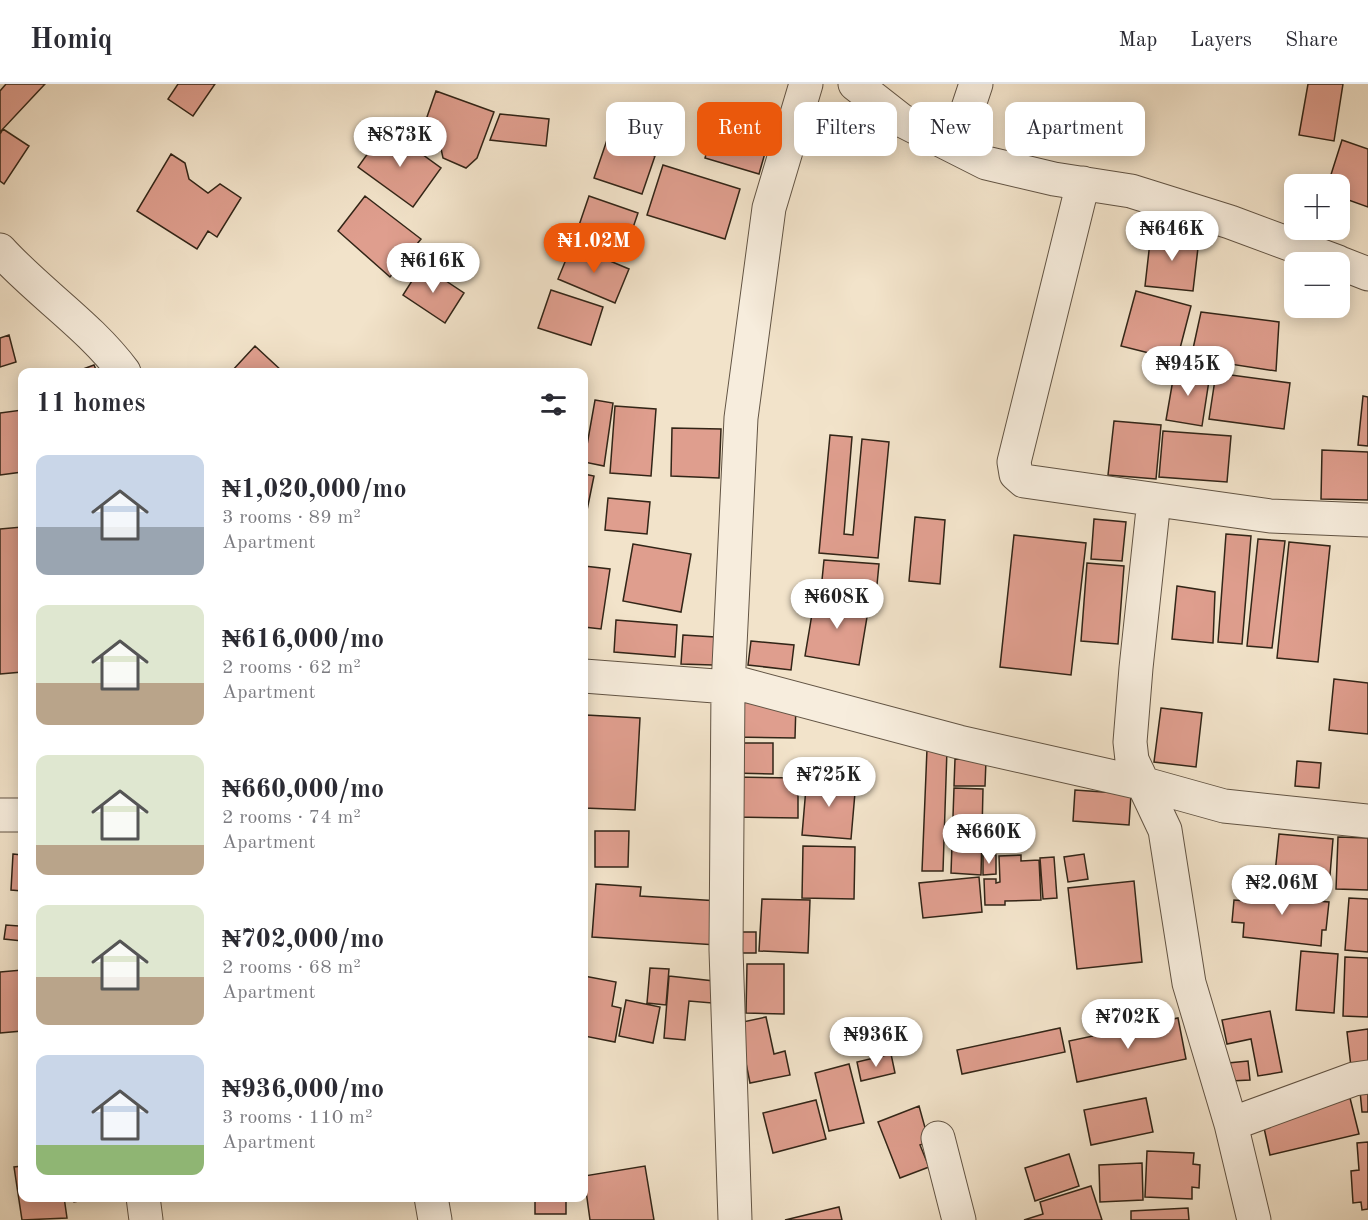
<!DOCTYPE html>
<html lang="en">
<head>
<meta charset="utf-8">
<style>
	:root { --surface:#fff; --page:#f2f2f3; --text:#2b2b33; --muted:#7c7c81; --line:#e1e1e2; --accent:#ea580c }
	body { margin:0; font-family:"Old Standard TT",serif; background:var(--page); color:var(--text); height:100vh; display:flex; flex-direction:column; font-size:22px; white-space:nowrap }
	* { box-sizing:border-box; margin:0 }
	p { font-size:20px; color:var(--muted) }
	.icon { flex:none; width:33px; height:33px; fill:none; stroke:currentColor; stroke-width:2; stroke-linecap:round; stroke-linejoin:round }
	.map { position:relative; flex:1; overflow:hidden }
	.details { position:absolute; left:18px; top:284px; width:570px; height:834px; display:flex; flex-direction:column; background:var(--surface); border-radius:12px; box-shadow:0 3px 15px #0003 }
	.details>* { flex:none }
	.banner { position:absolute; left:606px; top:18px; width:570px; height:54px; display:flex; gap:12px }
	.buttons { position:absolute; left:1284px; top:90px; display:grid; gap:12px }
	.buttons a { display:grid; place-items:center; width:66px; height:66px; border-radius:12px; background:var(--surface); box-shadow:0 3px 15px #0003; font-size:30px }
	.price { position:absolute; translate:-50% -51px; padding:0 14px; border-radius:21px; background:#fff; color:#222; font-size:20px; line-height:39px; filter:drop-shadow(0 2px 3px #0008) }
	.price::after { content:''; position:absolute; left:50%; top:36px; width:18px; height:14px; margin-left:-9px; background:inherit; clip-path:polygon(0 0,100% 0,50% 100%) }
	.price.active { background:var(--accent); color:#fff }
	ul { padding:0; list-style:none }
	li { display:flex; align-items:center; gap:18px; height:150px; padding:0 18px }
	li span { display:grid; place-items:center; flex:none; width:168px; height:120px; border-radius:12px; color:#555 }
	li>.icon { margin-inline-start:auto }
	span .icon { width:72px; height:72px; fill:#fffc; stroke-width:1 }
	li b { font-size:26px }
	h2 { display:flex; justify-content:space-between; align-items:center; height:72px; padding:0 18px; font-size:26px }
	.chip { padding:0 21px; border-radius:12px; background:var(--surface); box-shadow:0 3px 15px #0003; font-size:21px; line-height:54px }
	.chip.active { background:var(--accent); color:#fff }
	header { display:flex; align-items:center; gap:36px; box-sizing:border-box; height:84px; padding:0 30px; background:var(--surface); border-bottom:2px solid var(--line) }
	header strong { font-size:28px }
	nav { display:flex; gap:33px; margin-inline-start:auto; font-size:21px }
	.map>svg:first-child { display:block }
	.building { fill:#df9e8e; stroke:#322517; stroke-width:1.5 }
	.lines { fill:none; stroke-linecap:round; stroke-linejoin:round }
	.minor-casing { stroke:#625444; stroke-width:35 }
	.minor { stroke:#f7eddd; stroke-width:33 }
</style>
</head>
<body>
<header>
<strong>Homiq</strong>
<nav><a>Map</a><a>Layers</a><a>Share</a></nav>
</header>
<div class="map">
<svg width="1368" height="1136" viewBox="0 0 1368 1136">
	<rect width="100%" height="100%" fill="#f2e3ca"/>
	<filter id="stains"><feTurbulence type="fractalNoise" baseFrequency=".00333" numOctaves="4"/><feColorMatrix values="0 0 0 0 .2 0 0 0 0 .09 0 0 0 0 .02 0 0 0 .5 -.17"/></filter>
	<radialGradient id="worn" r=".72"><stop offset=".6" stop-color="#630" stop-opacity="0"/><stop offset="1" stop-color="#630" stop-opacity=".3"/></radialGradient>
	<path class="building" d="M6,0H45L0,48V7Z
		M178,0H215L193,32L168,15Z
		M1308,0H1343L1334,57L1299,51Z
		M436,7L494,28L477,74L466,84L443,74L440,60L420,53Z
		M500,30L549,35L546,62L490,56Z
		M717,32L771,48L759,90L705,74Z
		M386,44L441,84L413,123L358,83Z
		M3,45L29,62L4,100L0,97V50Z
		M607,56L655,72L642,110L594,94Z
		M1342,56L1368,65V123L1340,113V100H1328Z
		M171,70L185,79L189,95L208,109L220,100L241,114L217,153L208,147L197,165L137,127Z
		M663,81L740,105L725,155L647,131Z
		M365,112L421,155L390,193L338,147Z
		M589,112L638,129L624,170L575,153Z
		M1151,149L1199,155L1193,207L1145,202Z
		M572,161L629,185L615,219L558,195Z
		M422,181L464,209L445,239L403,211Z
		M551,206L603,223L591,261L538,244Z
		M1136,207L1191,222L1177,276L1121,262Z
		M1201,228L1279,238L1276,287L1191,274Z
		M9,251L16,278L0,283V254Z
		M255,262L283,288H231Z
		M94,281L97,288H75Z
		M1175,284L1210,290L1202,342L1166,336Z
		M1216,289L1290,299L1284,345L1209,335Z
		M1363,312L1368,313V362L1358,361Z
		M584,314L587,315L584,341Z
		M595,316L613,319L604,382L584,378Z
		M615,322L656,325L651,392L610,389Z
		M22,326V388L0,391V329Z
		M1114,337L1161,341L1156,395L1108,391Z
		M672,344L721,345L719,394L671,392Z
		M1163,347L1231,352L1227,398L1159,393Z
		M830,351L852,353L844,450L853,451L862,355L889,358L878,474L819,469Z
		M1322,366L1368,368V416L1321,415Z
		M584,390L594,392L584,441Z
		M608,414L650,418L647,450L605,446Z
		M915,433L945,436L940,500L909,497Z
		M1094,435L1126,438L1122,477L1091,475Z
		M22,443V588L0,590V445Z
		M1226,450L1251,452L1242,560L1218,558Z
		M1014,451L1086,459L1071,591L1000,583Z
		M1258,455L1285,457L1272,564L1247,562Z
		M1289,458L1330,462L1318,578L1277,574Z
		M633,460L691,470L681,528L623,517Z
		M824,476L879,480L876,511L821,506Z
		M1087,479L1124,482L1118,560L1081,557Z
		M584,482L610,485L601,545L584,543Z
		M1177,502L1215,508L1213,559L1172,555Z
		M815,512L869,521L859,581L805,572Z
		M616,536L677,541L675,573L614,568Z
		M683,551L715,553L713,581L681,580Z
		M751,557L794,561L791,586L748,581Z
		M1334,595L1368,599V650L1329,646Z
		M733,618L796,619L795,654L732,653Z
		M1161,624L1202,629L1196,683L1154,678Z
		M586,631L640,634L635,726L584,724Z
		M733,659H773V690L733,689Z
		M927,665H947L943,787H922Z
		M955,675L986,676L985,702H954Z
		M1297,677L1321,679L1319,704L1295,702Z
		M807,692L856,697L851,755L802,751Z
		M733,693L798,694V734L733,733Z
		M954,704L983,705L981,791L951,789Z
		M1075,706L1131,710L1129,741L1073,737Z
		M595,747H629L628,783H595Z
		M1279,750L1333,755L1329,803L1274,799Z
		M1338,753L1368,754V806L1336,805Z
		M803,762L855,763L854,815L802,814Z
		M13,770L22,771V807L11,806Z
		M1084,770L1088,795L1068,798L1064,773Z
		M983,771H996V790L983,791Z
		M1021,771V777L1039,776L1041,816L1005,817V821H985L984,795H996V799L1000,798L999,772Z
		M1054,773L1057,814L1043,815L1040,774Z
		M979,793L982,828L923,834L919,799Z
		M1134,797L1142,878L1077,885L1068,804Z
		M596,800L641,803L640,812L719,817L717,861L592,853Z
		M1273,804L1306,806L1305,816L1329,818L1326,846H1322L1321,862L1243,853L1244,839L1232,838L1234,816L1246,817L1247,805L1273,808Z
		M1349,814L1368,815V868L1345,866Z
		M762,815L810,816L808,869L759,867Z
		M21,821L22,857L4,855L6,841L19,842Z
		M739,848H756V869H739Z
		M1301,867L1338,870L1334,929L1296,926Z
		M1345,873L1368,874V933L1343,932Z
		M747,880H784V930L746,929Z
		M650,884L669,885L666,921L647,919Z
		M22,886V947L0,949V888Z
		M584,892L616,898L612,922L621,924L615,958L584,952Z
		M669,892L714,897L712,919L689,917L685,956L664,954Z
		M626,916L660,923L653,959L619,952Z
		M1270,927L1282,988L1258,992L1251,955L1227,960L1222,936Z
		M766,933L774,970L785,967L790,991L750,999L738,939Z
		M1178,934L1186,975L1077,998L1069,957Z
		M1060,944L1065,968L962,990L957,966Z
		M1368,945V981L1351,983L1347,948Z
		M891,970L895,989L861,997L857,978Z
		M1248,977L1250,996L1230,997L1228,979Z
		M849,980L864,1039L829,1047L815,989Z
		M1360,1007H1368V1028H1362Z
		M1146,1014L1153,1048L1091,1061L1084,1026Z
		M1350,1014L1359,1050L1270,1071L1262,1035Z
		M816,1016L826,1055L773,1069L763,1029Z
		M919,1022L929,1058L920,1061L929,1083L900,1094L878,1038Z
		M1368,1058V1125L1362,1126L1361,1118L1353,1119L1351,1087L1359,1086L1357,1059Z
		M1147,1067L1194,1069L1193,1080L1200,1081L1199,1104L1192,1103V1115L1145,1113Z
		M1069,1070L1079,1102L1035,1117L1025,1084Z
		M1142,1079L1143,1116L1100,1118L1099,1081Z
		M22,1082V1113H64L67,1134L22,1136L14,1083Z
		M645,1082L654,1136H590L584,1092Z
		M1091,1102L1102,1136H1024L1043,1130L1040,1118Z
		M73,1113H101L74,1118Z
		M535,1113H566V1130H535Z
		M839,1123L842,1136H785Z
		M1188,1124L1189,1136H1131V1127Z"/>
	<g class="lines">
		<g class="minor-casing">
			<path id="minor" d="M855,0L901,36L986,79L1054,95L1131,107L1230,138L1338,178
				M955,63L976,0
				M1083,99L1014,378L1016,390L1024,397L1270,432L1368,436
				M0,166C39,209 90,242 124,288
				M1340,179L1368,190
				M1154,416L1136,584L1130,658L1132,676L1165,746L1189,899L1231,1040L1254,1136
				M584,592L728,603L741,600L959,658L1145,700L1224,722L1368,737
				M0,731H22
				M1231,1040L1354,995L1368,993
				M938,1054L959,1136
				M143,1113L146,1136
				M431,1113L435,1136
				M735,1136L726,866L728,603L741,334L769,124L806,0"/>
		</g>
		<use href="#minor" class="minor"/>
	</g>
	<rect width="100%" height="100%" filter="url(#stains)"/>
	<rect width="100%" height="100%" fill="url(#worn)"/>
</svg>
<div class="buttons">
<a>+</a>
<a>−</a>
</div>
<b class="price" style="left:400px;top:84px">₦873K</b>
<b class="price" style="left:1172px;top:178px">₦646K</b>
<b class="price active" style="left:594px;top:190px">₦1.02M</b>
<b class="price" style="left:433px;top:210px">₦616K</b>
<b class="price" style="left:1188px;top:313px">₦945K</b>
<b class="price" style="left:837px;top:546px">₦608K</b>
<b class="price" style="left:829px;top:724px">₦725K</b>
<b class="price" style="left:989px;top:781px">₦660K</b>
<b class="price" style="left:1282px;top:832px">₦2.06M</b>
<b class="price" style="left:1128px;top:966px">₦702K</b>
<b class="price" style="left:876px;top:984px">₦936K</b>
<div class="banner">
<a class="chip">Buy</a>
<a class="chip active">Rent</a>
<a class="chip">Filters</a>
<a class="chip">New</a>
<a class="chip">Apartment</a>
</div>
<section class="details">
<h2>11 homes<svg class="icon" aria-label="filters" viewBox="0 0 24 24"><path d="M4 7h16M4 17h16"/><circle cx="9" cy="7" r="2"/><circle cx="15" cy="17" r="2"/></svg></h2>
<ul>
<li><span style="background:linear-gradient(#c9d6e8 60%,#9aa5b1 0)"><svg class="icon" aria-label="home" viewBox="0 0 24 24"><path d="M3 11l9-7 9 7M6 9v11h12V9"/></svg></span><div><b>₦1,020,000/mo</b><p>3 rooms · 89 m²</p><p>Apartment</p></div></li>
<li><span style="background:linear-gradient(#dfe7d0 65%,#b9a48a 0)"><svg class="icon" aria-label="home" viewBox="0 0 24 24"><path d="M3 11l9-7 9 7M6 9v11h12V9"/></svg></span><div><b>₦616,000/mo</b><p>2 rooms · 62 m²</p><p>Apartment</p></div></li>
<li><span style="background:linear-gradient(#dfe7d0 75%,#b9a48a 0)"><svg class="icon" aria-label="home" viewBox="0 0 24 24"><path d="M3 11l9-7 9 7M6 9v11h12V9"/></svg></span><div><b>₦660,000/mo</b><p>2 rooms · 74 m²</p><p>Apartment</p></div></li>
<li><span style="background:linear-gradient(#dfe7d0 60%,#b9a48a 0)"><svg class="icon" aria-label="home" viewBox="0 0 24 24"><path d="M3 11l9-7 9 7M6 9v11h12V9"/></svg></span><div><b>₦702,000/mo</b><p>2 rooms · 68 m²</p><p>Apartment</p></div></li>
<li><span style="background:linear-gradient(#c9d6e8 75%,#8fb573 0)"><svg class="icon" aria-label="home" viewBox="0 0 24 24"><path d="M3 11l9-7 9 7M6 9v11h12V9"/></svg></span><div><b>₦936,000/mo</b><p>3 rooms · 110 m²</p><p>Apartment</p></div></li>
</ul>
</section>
</div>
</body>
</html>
